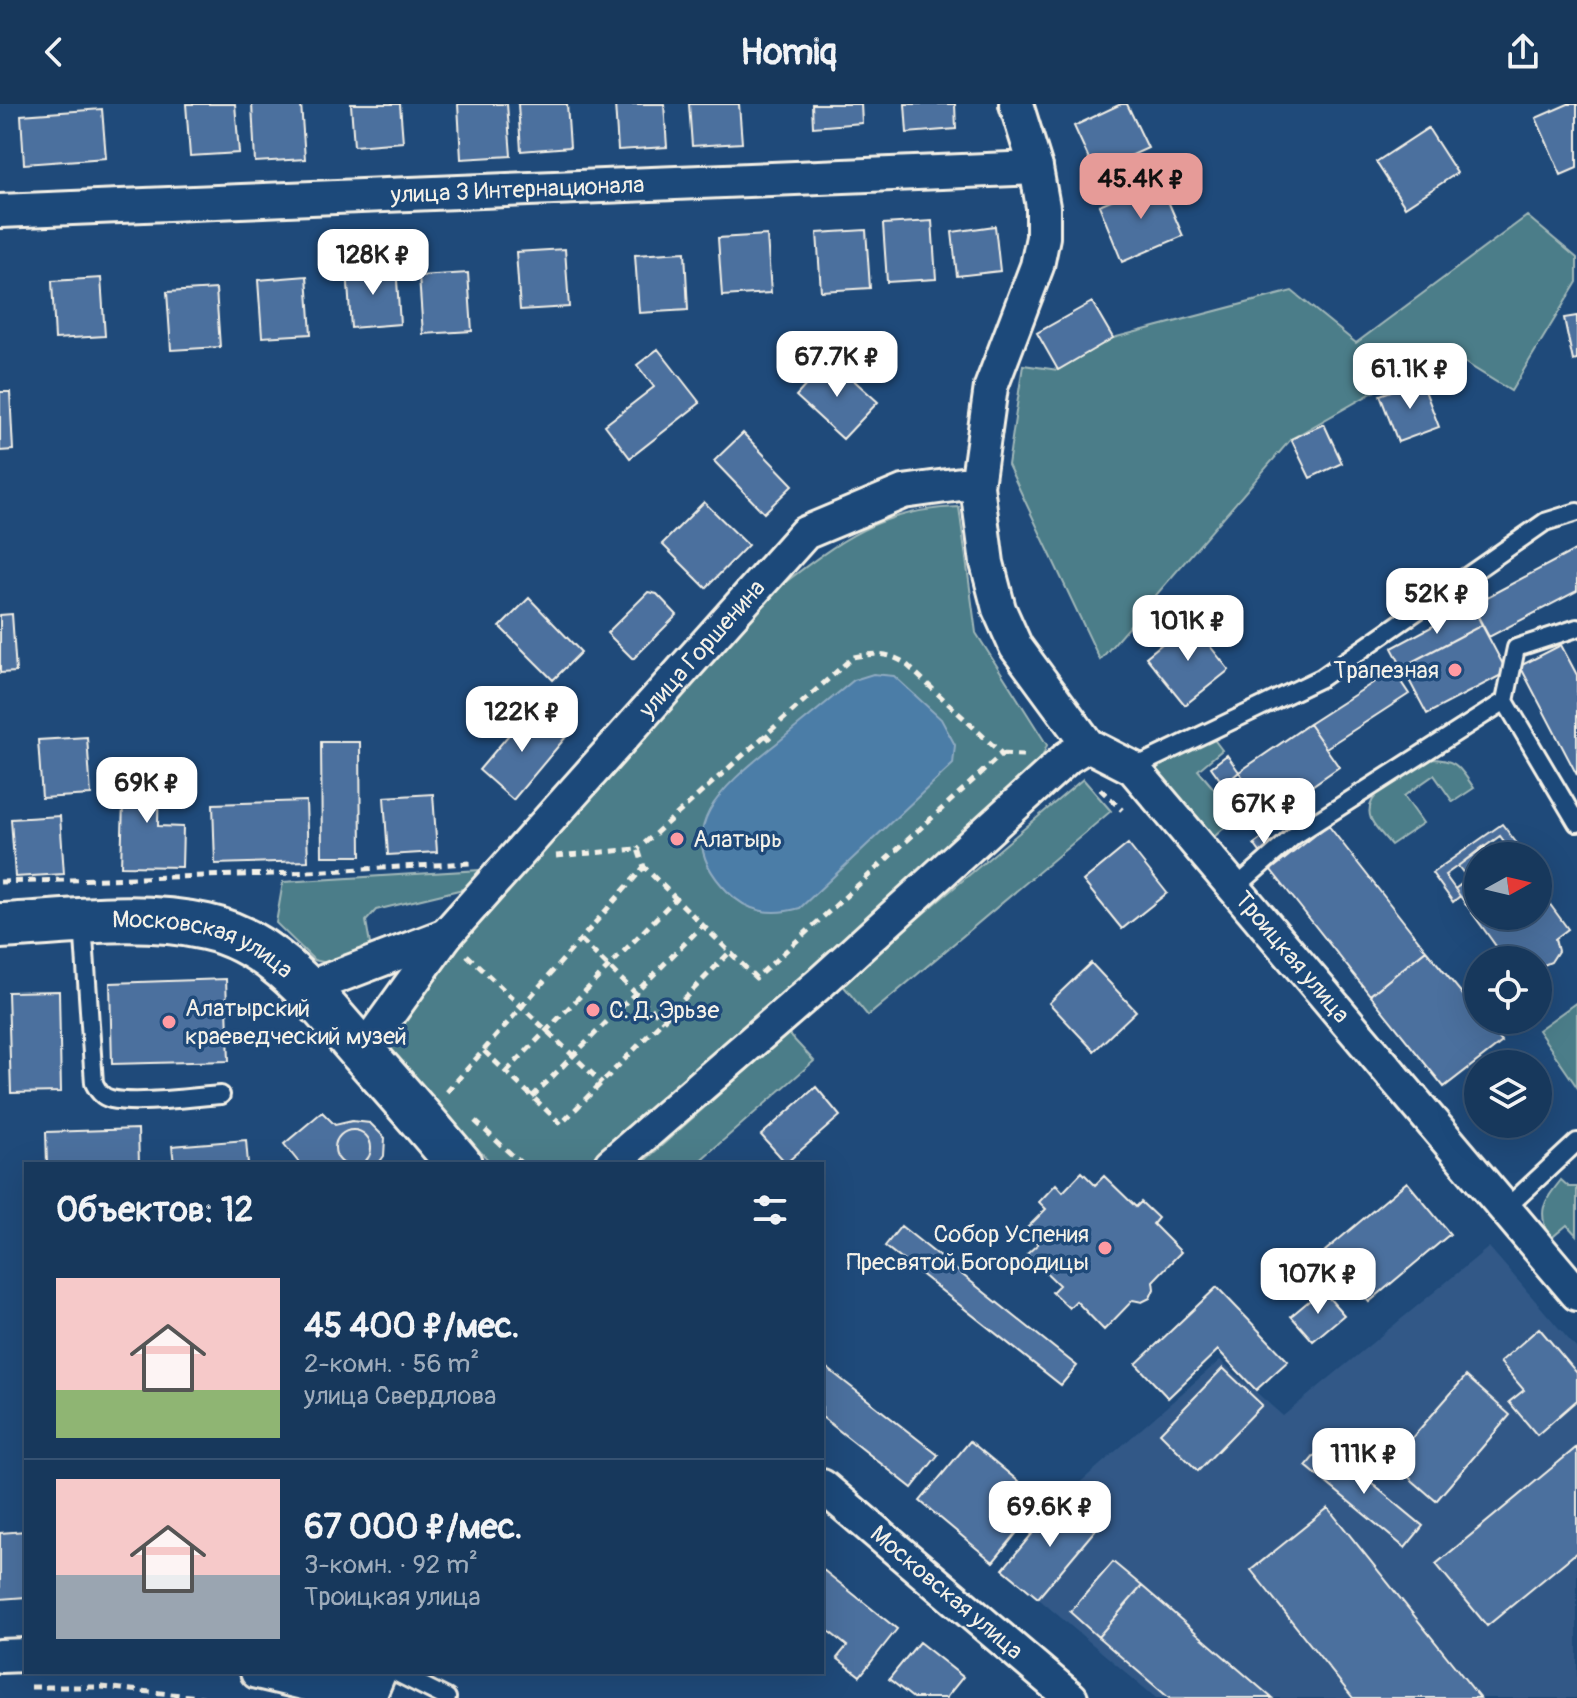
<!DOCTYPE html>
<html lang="ru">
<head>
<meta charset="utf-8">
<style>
	:root { --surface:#17385c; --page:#244365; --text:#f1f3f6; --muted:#9eacbb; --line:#365272; --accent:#e69b98 }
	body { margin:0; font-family:Pangolin,sans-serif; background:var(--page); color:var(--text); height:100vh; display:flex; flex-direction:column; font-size:30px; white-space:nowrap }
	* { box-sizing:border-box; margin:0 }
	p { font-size:26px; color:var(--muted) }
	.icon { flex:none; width:44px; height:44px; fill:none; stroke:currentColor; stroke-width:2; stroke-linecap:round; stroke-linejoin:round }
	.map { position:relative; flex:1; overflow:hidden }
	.sheet { position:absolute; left:24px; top:1058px; width:800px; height:512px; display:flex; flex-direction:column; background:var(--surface); border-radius:0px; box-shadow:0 8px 32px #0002,0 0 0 2px var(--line) }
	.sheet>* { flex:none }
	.needle { width:52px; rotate:82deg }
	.tools { position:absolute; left:1464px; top:738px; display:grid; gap:16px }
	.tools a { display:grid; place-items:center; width:88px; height:88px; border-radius:50%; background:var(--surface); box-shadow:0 8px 32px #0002,0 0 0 2px var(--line); font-size:40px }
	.price { position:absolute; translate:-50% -68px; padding:0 18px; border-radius:16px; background:#fff; color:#222; font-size:26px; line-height:52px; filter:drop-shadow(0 2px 4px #0008) }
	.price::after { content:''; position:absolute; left:50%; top:48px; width:24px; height:18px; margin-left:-12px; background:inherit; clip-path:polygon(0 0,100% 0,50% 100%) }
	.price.current { background:var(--accent); color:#111 }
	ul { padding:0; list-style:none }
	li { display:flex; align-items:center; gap:24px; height:200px; padding:0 32px }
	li+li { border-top:2px solid var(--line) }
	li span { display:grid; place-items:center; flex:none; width:224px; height:160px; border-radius:0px; color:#555 }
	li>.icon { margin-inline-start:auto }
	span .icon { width:96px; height:96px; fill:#fffc; stroke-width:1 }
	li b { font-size:34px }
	h2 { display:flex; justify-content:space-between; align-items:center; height:96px; padding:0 32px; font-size:34px }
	header { display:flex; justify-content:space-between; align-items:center; height:104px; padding:0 32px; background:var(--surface); font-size:36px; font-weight:700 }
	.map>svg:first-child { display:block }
	.built { fill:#305887 }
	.green { fill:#4b7d89; stroke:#a0b7b8; stroke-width:2 }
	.water { fill:#4c7da7; stroke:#8fabc1; stroke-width:2 }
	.building { fill:#4c6f9e; stroke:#f4f1e8; stroke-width:2 }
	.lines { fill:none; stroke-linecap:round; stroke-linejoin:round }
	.lane-casing { stroke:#f4f1e8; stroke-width:22 }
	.street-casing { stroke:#f4f1e8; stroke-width:38 }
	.secondary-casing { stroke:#f4f1e8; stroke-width:50 }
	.path { stroke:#f4f1e8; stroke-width:5; stroke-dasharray:8 6; stroke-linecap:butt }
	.lane { stroke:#1f4a7a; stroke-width:16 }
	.street { stroke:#1f4a7a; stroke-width:32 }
	.secondary { stroke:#1f4a7a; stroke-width:44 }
	.poi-dot { fill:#ff9aa2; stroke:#1f4a7a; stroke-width:3 }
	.labels { text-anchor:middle; stroke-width:7; stroke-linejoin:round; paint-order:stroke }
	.street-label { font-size:24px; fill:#f4f1e8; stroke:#1f4a7a }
	.poi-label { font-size:24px; fill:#f4f1e8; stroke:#1f4a7a; text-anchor:start }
</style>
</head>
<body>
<header><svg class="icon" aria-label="back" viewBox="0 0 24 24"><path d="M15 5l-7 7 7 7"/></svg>Homiq<svg class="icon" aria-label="share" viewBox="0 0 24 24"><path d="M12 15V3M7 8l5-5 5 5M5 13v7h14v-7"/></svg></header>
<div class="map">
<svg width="1577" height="1594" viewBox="0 0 1577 1594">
	<rect width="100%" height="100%" fill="#1f4a7a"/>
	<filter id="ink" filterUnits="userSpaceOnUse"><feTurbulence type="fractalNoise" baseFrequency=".0125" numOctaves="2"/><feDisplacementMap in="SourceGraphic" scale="16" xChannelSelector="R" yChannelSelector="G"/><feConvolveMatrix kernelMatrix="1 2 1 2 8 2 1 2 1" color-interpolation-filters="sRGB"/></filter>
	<g filter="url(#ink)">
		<path class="built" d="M1489,1143L1577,1245V1594H1156L1003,1465L1061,1395L1220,1256L1283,1312Z"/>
		<path class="green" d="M1527,112L1577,154V178L1511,287L1446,247L1291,335L1100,556L1008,361L1023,261L1058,266L1113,234L1292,187L1356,239Z
			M959,403L976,529L1047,641L1037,666L591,1060H492L382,943L410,896L779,483C839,437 880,405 959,403Z
			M1206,625L1222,646L1198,666L1237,712L1214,733L1149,656Z
			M1429,655C1457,655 1459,663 1474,684L1453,698L1434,671L1404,692L1423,719L1391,741C1385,733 1375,724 1371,715C1360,688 1410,667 1429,655Z
			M1083,675L1111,707L868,912L841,879Z
			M482,766L467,784L376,806L366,817L371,846L327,859L314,856L276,819L283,778Z
			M1577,898V983L1538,926Z
			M788,929L814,957L696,1060H641Z
			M1561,1076L1569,1083H1577V1132L1567,1121L1549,1136C1538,1106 1542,1100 1561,1076Z"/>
		<path class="water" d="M873,570L894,572L941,615L955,641L953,660L800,804C772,812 748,809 727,787C665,724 730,677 777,639C803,618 828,597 854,576Z"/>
		<path class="building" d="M186,0H235L239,49L190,52Z
			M252,0H301L305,55L255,58Z
			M351,0H400L403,38L354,42Z
			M458,0H507L511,52L461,55Z
			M518,0H567L570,43L521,47Z
			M615,0H664L667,43L618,46Z
			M689,0H739L742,39L692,42Z
			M812,0H861L862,19L813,23Z
			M905,0H955L956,25L907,29Z
			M1121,0H1127L1148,44L1095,68L1074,22Z
			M1568,0H1577V64L1561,71L1536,14Z
			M102,5L106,54L24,60L21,11Z
			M1428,24L1457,69L1405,103L1376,58Z
			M1159,76L1183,132L1122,158L1099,101Z
			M932,117L936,175L887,178L883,120Z
			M995,122L1000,167L957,172L952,128Z
			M866,126L870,184L821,187L817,129Z
			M767,131L771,189L722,192L718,134Z
			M565,145L569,203L520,206L516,148Z
			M685,148L688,206L639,209L635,151Z
			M396,162L400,220L351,224L347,165Z
			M468,169L472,227L423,230L419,172Z
			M307,172L311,230L262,233L258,176Z
			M101,174L105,232L55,235L52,177Z
			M216,185L220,243L171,246L167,188Z
			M1092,198L1113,234L1058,266L1037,229Z
			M1577,212V256L1573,257L1564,214Z
			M658,245L700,299L630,354L605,321L654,283L637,261Z
			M830,255L878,298L843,335L796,292Z
			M1421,276L1439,323L1398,338L1380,291Z
			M0,288H10L13,346L0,347Z
			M1324,320L1342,359L1310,374L1291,335Z
			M743,329L793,381L764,409L714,357Z
			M704,398L748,441L706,484L662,440Z
			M1577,445V487L1489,533L1472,501Z
			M648,488L657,490L677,511L633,555L607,529Z
			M529,494L581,548L553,576L500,523Z
			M1472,501L1482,521L1402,563L1392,544Z
			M12,510L16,568L0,569V511Z
			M1190,517L1229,566L1185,601L1146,553Z
			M1482,521L1507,568L1427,610L1402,563Z
			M1561,541L1577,571V671L1520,562Z
			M1393,566L1409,590L1326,644L1309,620Z
			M529,607L535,608L565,634L513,696L479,666Z
			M1309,620L1339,663L1270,711L1239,668Z
			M87,633L91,691L42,694L38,636Z
			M321,638H360L361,752H322Z
			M1227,651L1239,668L1224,681L1211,663Z
			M124,667L159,668L158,722L183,723L182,763L121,762Z
			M433,690L437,748L388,751L384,693Z
			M306,697L308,757L215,760L213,700Z
			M60,712L64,770L15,773L11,715Z
			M1502,720L1522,746L1515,752L1500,732L1445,771L1460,792L1453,798L1432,769Z
			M1328,721L1426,846L1370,891L1271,766Z
			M1265,732L1273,743L1262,751L1254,740Z
			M1128,740L1167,789L1122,825L1083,777Z
			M1484,742L1491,752H1478V812H1538V784L1568,825L1555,835L1558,847L1551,858L1544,861H1538V856H1506L1455,785L1468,775L1458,762Z
			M1426,846L1478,909V916H1483L1502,938L1444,983L1370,891Z
			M1091,859L1136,907L1094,947L1049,899Z
			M226,875L229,957L112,960L110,879Z
			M59,887L61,988L11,989L8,888Z
			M816,983L840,1012L786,1059L761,1031Z
			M322,1008L335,1021L352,1017L370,1019L385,1034L384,1052L378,1060H300L284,1040Z
			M138,1025L139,1060H47L46,1028Z
			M335 1044a18 18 0 1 1 36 0a18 18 0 1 1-36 0Z
			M246,1036L248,1060H174L172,1042Z
			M1082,1068L1095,1081L1104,1072L1136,1103L1141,1098L1158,1114L1153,1120L1181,1148L1153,1177L1154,1185L1150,1194L1142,1198L1133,1196L1104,1226L1076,1197L1069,1204L1052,1188L1059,1181L1027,1150L1038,1140L1024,1127L1046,1105L1039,1098L1056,1080L1063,1088Z
			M1407,1078L1450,1130L1369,1198L1325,1147Z
			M901,1122L1077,1262L1061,1281L885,1142Z
			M1217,1183L1288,1257L1256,1286L1218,1246L1168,1294L1136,1260Z
			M1322,1186L1344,1211L1313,1237L1291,1212Z
			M1539,1224L1577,1269V1296L1537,1331L1509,1298L1524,1286L1500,1258Z
			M827,1264L938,1351L912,1384L822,1313V1270Z
			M1223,1264L1262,1301L1198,1367L1160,1329Z
			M1466,1272L1510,1311L1436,1397L1391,1358Z
			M970,1337L1025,1383L1020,1389L1037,1404L993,1458L920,1397Z
			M1324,1340L1423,1422L1405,1444L1306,1362Z
			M1577,1343V1448L1487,1522L1436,1460Z
			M1061,1395L1096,1425L1038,1494L1003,1465Z
			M1328,1404L1480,1594H1353L1251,1466Z
			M26,1427V1493L0,1495V1429Z
			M1113,1458L1142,1482L1098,1533L1070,1508Z
			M822,1465L897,1525L860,1572L837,1554L847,1542L822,1522Z
			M1142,1482L1272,1594H1169L1098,1533Z
			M919,1538L963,1573L946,1594H913L889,1575Z"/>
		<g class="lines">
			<g class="lane-casing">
				<path id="lane" d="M1505,597L1577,719
					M1133,664L1321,574L1545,418L1577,408
					M1234,785L1294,732L1505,597L1516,544L1577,524
					M83,819L94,979C98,987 102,993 111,995C136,1001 193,993 221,991
					M1504,1106L1577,1038
					M395,1568L447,1594"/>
			</g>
			<g class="street-casing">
				<g id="street">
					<path id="s1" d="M1016,0L1036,64L1043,103V133L1037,162L991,283L977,382L987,459L999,505L1016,543L1088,641L1133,664L1577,1190"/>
					<path id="s2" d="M0,107L1036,64"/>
					<path d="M307,884L446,831"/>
					<path id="s3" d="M362,948L446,831L805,429L903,388L961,380L977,382"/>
					<path d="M611,1060L820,879L1068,653L1088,641"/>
					<path id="s4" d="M822,1382L1071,1594"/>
					<path d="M0,1552L26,1551"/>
					<path d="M257,1568L362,1593"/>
				</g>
			</g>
			<g class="secondary-casing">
				<g id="secondary">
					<path id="s5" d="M0,822C67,819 140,808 206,823C275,838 319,899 364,950C396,986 428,1022 459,1060"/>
					<path d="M362,1594L373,1568"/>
				</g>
			</g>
			<path class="path" d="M765,630L774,640
				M1002,650L1023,651
				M1100,685L1122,706
				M556,752L638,745L644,763L756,874L1002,650L905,559C887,548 874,549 853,553L638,745
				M0,778L273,770L471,759
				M581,836L663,916
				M467,851L602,979
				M484,947L561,1020L730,848
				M506,968L676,794
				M447,988L644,763
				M532,993L703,821
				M475,1017L522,1060
				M31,1583H102L210,1594"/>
			<use href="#lane" class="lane"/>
			<use href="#street" class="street"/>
			<use href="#secondary" class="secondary"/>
		</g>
	</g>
	<g class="poi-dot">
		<circle cx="1455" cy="566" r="8"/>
		<circle cx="677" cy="735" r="8"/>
		<circle cx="593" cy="906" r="8"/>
		<circle cx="169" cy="918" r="8"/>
		<circle cx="1105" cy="1144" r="8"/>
	</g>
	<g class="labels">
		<g class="street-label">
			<text dy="8" stroke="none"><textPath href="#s2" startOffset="518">улица 3 Интернационала</textPath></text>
			<text dy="8" stroke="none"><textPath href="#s3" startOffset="528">улица Горшенина</textPath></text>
			<text dy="8" stroke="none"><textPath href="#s5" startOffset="208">Московская улица</textPath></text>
			<text dy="8" stroke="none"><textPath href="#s1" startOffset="982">Троицкая улица</textPath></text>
			<text dy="8" stroke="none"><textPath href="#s4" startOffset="164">Московская улица</textPath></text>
		</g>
		<g class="poi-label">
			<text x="1439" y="574" text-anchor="end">Трапезная</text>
			<text x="693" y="743">Алатырь</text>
			<text x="185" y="912">Алатырский<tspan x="185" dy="28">краеведческий музей</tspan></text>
			<text x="609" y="914">С. Д. Эрьзе</text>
			<text x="1089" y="1138" text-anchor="end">Собор Успения<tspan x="1089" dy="28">Пресвятой Богородицы</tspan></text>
		</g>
	</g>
</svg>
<div class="tools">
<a><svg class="needle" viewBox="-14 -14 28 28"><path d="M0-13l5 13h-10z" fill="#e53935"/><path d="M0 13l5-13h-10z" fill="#9eacbb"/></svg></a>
<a><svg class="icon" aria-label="locate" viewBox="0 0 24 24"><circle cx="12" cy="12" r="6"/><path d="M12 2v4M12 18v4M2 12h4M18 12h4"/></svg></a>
<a><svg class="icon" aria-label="layers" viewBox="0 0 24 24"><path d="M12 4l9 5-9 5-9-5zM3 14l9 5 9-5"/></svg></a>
</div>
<b class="price current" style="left:1141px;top:117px">45.4K ₽</b>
<b class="price" style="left:373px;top:193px">128K ₽</b>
<b class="price" style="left:837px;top:295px">67.7K ₽</b>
<b class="price" style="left:1410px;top:307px">61.1K ₽</b>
<b class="price" style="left:1437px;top:532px">52K ₽</b>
<b class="price" style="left:1188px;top:559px">101K ₽</b>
<b class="price" style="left:522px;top:650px">122K ₽</b>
<b class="price" style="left:147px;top:721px">69K ₽</b>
<b class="price" style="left:1264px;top:742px">67K ₽</b>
<b class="price" style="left:1318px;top:1212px">107K ₽</b>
<b class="price" style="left:1364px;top:1392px">111K ₽</b>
<b class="price" style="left:1050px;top:1445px">69.6K ₽</b>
<section class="sheet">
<h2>Объектов: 12<svg class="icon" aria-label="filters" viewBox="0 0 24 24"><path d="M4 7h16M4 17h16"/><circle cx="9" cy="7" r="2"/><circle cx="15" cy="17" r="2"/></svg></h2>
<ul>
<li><span style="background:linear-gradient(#f6c9c9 70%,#8fb573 0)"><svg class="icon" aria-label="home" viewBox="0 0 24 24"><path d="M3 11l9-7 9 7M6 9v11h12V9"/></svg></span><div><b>45 400 ₽/мес.</b><p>2-комн. · 56 m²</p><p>улица Свердлова</p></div></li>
<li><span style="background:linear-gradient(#f6c9c9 60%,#9aa5b1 0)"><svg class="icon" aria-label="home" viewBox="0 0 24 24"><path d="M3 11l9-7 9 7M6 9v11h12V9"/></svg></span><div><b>67 000 ₽/мес.</b><p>3-комн. · 92 m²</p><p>Троицкая улица</p></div></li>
</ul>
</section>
</div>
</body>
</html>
